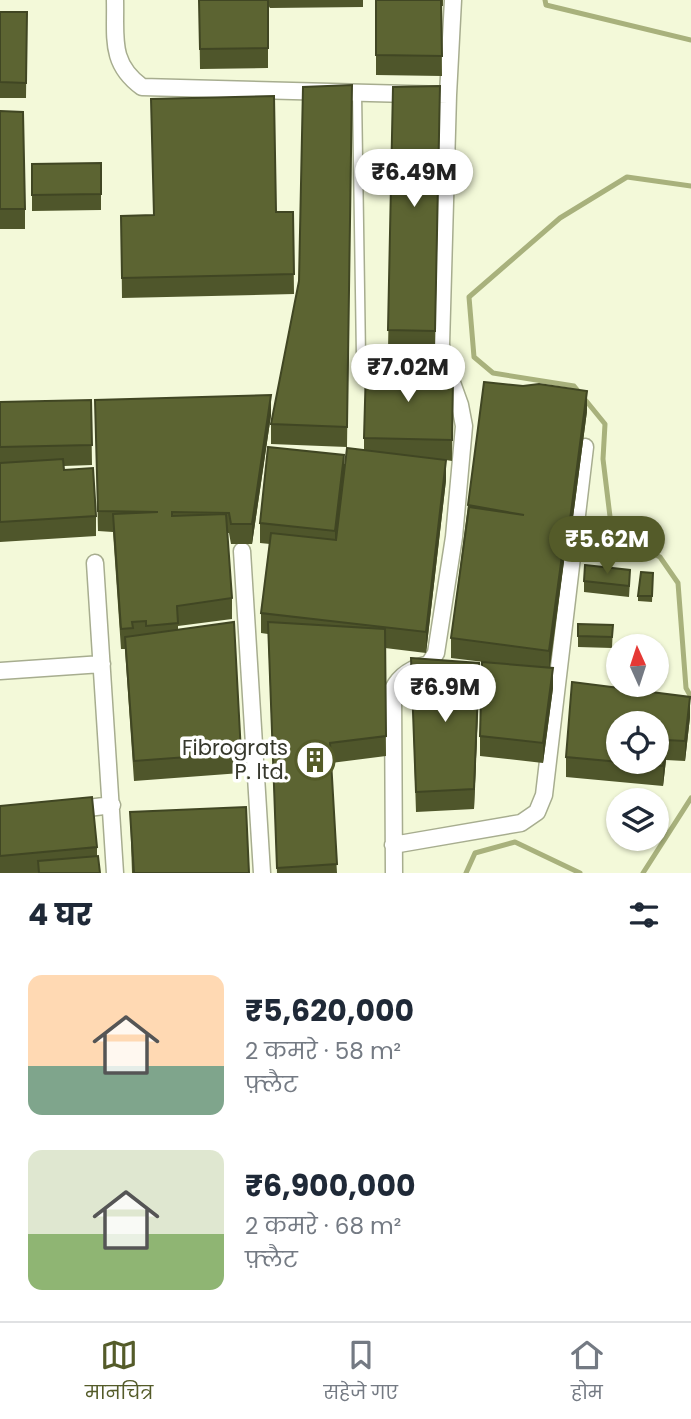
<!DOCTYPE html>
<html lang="hi">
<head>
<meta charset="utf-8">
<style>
	:root { --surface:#fff; --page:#f6f6f7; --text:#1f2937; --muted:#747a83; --line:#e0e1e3; --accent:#545b29 }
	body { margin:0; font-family:Poppins,"Noto Sans Devanagari",sans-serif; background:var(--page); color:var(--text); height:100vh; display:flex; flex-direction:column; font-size:26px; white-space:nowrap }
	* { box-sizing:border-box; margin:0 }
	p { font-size:23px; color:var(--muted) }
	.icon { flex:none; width:38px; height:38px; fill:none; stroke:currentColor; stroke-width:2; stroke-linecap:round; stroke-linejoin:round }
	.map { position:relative; height:873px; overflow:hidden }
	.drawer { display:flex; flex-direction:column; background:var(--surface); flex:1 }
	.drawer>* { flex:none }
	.needle { width:46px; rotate:357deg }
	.tools { position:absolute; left:606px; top:634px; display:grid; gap:14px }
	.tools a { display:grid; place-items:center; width:63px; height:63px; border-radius:50%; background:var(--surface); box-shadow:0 2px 5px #0004; font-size:35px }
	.price { position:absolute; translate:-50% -60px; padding:0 16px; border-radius:24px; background:#fff; color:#222; font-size:23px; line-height:46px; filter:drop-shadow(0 2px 4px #0008) }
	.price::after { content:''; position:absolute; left:50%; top:42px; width:21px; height:16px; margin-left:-10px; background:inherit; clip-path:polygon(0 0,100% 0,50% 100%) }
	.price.selected { background:var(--accent); color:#fff }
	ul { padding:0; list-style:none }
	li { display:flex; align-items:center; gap:21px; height:175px; padding:0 28px }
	li span { display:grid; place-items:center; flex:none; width:196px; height:140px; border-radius:14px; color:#555 }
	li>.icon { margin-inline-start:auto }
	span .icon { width:84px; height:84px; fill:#fffc; stroke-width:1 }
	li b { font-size:30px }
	h2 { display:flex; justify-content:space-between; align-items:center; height:84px; padding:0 28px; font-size:30px }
	.tabs { display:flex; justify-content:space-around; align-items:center; height:98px; border-top:2px solid var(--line); background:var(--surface); font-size:19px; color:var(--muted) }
	.tabs a { display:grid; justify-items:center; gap:4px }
	.tabs .selected { color:var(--accent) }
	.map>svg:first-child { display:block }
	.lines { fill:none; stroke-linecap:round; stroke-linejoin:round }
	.stream { stroke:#a8b17c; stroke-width:5 }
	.lane-casing { stroke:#a7ad8f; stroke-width:11 }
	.street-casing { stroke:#a7ad8f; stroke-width:19 }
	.lane { stroke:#fff; stroke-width:8 }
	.street { stroke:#fff; stroke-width:16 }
	.wall { fill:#4f562b }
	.shaded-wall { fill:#404623 }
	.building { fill:#5c6432; stroke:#404623; stroke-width:2; fill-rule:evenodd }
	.labels { text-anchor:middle; stroke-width:7; stroke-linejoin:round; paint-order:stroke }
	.poi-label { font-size:21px; fill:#36382c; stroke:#fff; text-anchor:end }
</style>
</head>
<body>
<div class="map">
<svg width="691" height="873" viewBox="0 0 691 873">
	<rect width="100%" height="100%" fill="#f3f9d9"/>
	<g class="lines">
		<path class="stream" d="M545,0L546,5L691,40
			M691,186L627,177L560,218L469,297L474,357L493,373L574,386L605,424L603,459L612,533L660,557L678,583L686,688L691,697
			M466,873L475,853L515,842L580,873
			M643,873L691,798"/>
		<g class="lane-casing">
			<path id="lane" d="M357,93L361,357"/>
		</g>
		<g class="street-casing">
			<path id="street" d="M115,0C116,37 109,63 142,87L448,95L441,345L446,366L460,405L464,426L454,537L436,653L429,664C414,667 400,675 393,689L394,873
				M448,95L453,0
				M242,551L262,873
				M95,563L115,873
				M0,671L102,664
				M72,810L112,805
				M393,845L521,823L537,812L544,795L585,447"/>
		</g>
		<use href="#lane" class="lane"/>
		<use href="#street" class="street"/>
	</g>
	<path class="wall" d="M199,0H363V7L270,8L268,5V68L200,69Z
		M376,0H443V6H441L442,76L376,75Z
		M0,12H27L26,98H0Z
		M352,85L347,447L271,444V424L299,281Z
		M393,87L440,107L435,351L388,350Z
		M0,111L25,209V229H0Z
		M101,163V210L32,211V164Z
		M293,212L294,294L122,298L121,216Z
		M453,381L452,461L446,460V480L426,653L385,648L386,756L331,763L337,873H277L268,634L261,633V613L270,544L260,543V523L344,474L364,450V438Z
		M91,400L92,465L64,466V470L96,516V536L0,542V402Z
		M95,400L271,415L252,544H231L229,533H227L232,598V619L178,626V630L241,753V773L134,781L125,649H121L113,532L98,531Z
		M587,411L570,540L567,539L550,668L553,688L543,763L480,756V736L484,662L451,658V638L468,505Z
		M653,573L652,602L638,601V596Z
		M584,581H630L629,597L584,592Z
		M578,624L613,625L612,648L578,647Z
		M411,658L479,683L474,809L416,812Z
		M690,717L685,761L666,760L663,786L566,777V757Z
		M0,806L97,847V856L100,873H0Z
		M130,812L249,873H132Z"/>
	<path class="shaded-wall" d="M587,391V411L570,540V520Z
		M271,395V415L252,544V524Z
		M344,455V476L335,552V531Z
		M446,460V480L426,653V632Z
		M567,519V539L549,671V651Z
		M479,663V683L474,809V789Z
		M553,668V688L543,763V743Z
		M690,697V717L685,761V741Z
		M666,740V760L663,786V766Z"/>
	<path class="building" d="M199,0H268V48L200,49Z
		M376,0H441L442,56L376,55Z
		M0,12H27L26,83L0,82Z
		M352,85L347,427L271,424L299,281L303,87Z
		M440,86L435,331L388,330L393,87Z
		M274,96L276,212H293L294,274L122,278L121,216L154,215L151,99Z
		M0,111L23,112L25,209H0Z
		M101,163V194L32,195V164Z
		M366,367L441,368L453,381L452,440L364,438Z
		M484,382L523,386L539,384L587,391L570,520L567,519L549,651L451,638L469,507L524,515L468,505Z
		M271,395L252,524H231L229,513L172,512V516L226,514L232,598L177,606L178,623L146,626V621L132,622L133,628L121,629L113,514L158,512L98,511L95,400Z
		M91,400L92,445L0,447V402Z
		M268,447L344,455L335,531L260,523Z
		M347,448L446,460L426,632L261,613L271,533L336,540Z
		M63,459L64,470L93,468L96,516L0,522V463Z
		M585,565L630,570L629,586L584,581Z
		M641,572L653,573L652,596H638Z
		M234,622L241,753L134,761L125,637Z
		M268,622L385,629L386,736L330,743L337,864L277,868Z
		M578,624L613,625L612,637L578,636Z
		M411,658L479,663L474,789L416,792Z
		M482,662L553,668L543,743L480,736Z
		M572,682L690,697L685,741L666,740L663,766L566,757ZM618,723H656V761H618Z
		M92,797L97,847L0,856V806Z
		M246,807L249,873H134L130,812Z
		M98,856L100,873H39L38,861Z"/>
	<defs>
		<g id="building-ring" transform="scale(2.0125)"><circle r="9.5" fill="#fff" stroke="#545b29" stroke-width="1.5"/><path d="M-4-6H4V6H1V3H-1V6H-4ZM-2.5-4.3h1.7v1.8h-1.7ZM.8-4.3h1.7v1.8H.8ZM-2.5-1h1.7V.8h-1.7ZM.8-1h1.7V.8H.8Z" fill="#545b29"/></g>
	</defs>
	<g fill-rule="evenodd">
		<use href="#building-ring" x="315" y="760"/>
	</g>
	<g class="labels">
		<g class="poi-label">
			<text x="288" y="755">Fibrograts<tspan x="288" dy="24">P. ltd.</tspan></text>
		</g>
	</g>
</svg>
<div class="tools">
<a><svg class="needle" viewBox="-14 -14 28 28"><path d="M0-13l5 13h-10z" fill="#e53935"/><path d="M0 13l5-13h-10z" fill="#747a83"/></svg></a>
<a><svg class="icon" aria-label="locate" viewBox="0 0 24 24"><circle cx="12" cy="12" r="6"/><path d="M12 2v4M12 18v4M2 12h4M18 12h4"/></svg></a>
<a><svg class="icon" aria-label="layers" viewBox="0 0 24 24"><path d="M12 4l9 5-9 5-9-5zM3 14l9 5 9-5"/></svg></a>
</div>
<b class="price" style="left:414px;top:209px">₹6.49M</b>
<b class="price" style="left:408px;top:404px">₹7.02M</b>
<b class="price selected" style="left:607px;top:576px">₹5.62M</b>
<b class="price" style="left:445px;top:724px">₹6.9M</b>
</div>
<section class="drawer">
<h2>4 घर<svg class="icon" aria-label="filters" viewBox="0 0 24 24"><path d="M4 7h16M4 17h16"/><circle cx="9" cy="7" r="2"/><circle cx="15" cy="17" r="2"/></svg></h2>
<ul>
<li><span style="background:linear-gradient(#ffd9b3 65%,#7fa58c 0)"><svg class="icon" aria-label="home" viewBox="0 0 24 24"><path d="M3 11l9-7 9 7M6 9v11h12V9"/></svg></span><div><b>₹5,620,000</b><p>2 कमरे · 58 m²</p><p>फ़्लैट</p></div></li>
<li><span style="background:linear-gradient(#dfe7d0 60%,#8fb573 0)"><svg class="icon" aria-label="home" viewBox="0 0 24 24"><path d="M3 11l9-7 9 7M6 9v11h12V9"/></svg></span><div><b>₹6,900,000</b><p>2 कमरे · 68 m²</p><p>फ़्लैट</p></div></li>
</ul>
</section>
<nav class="tabs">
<a class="selected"><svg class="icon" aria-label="map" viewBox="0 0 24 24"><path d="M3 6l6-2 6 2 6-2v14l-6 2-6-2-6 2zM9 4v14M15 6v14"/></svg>मानचित्र</a>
<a><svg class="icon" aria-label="saved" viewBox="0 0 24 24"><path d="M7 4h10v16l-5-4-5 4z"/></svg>सहेजे गए</a>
<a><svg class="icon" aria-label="home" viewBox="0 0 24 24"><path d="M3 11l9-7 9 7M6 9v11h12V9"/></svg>होम</a>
</nav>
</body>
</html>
